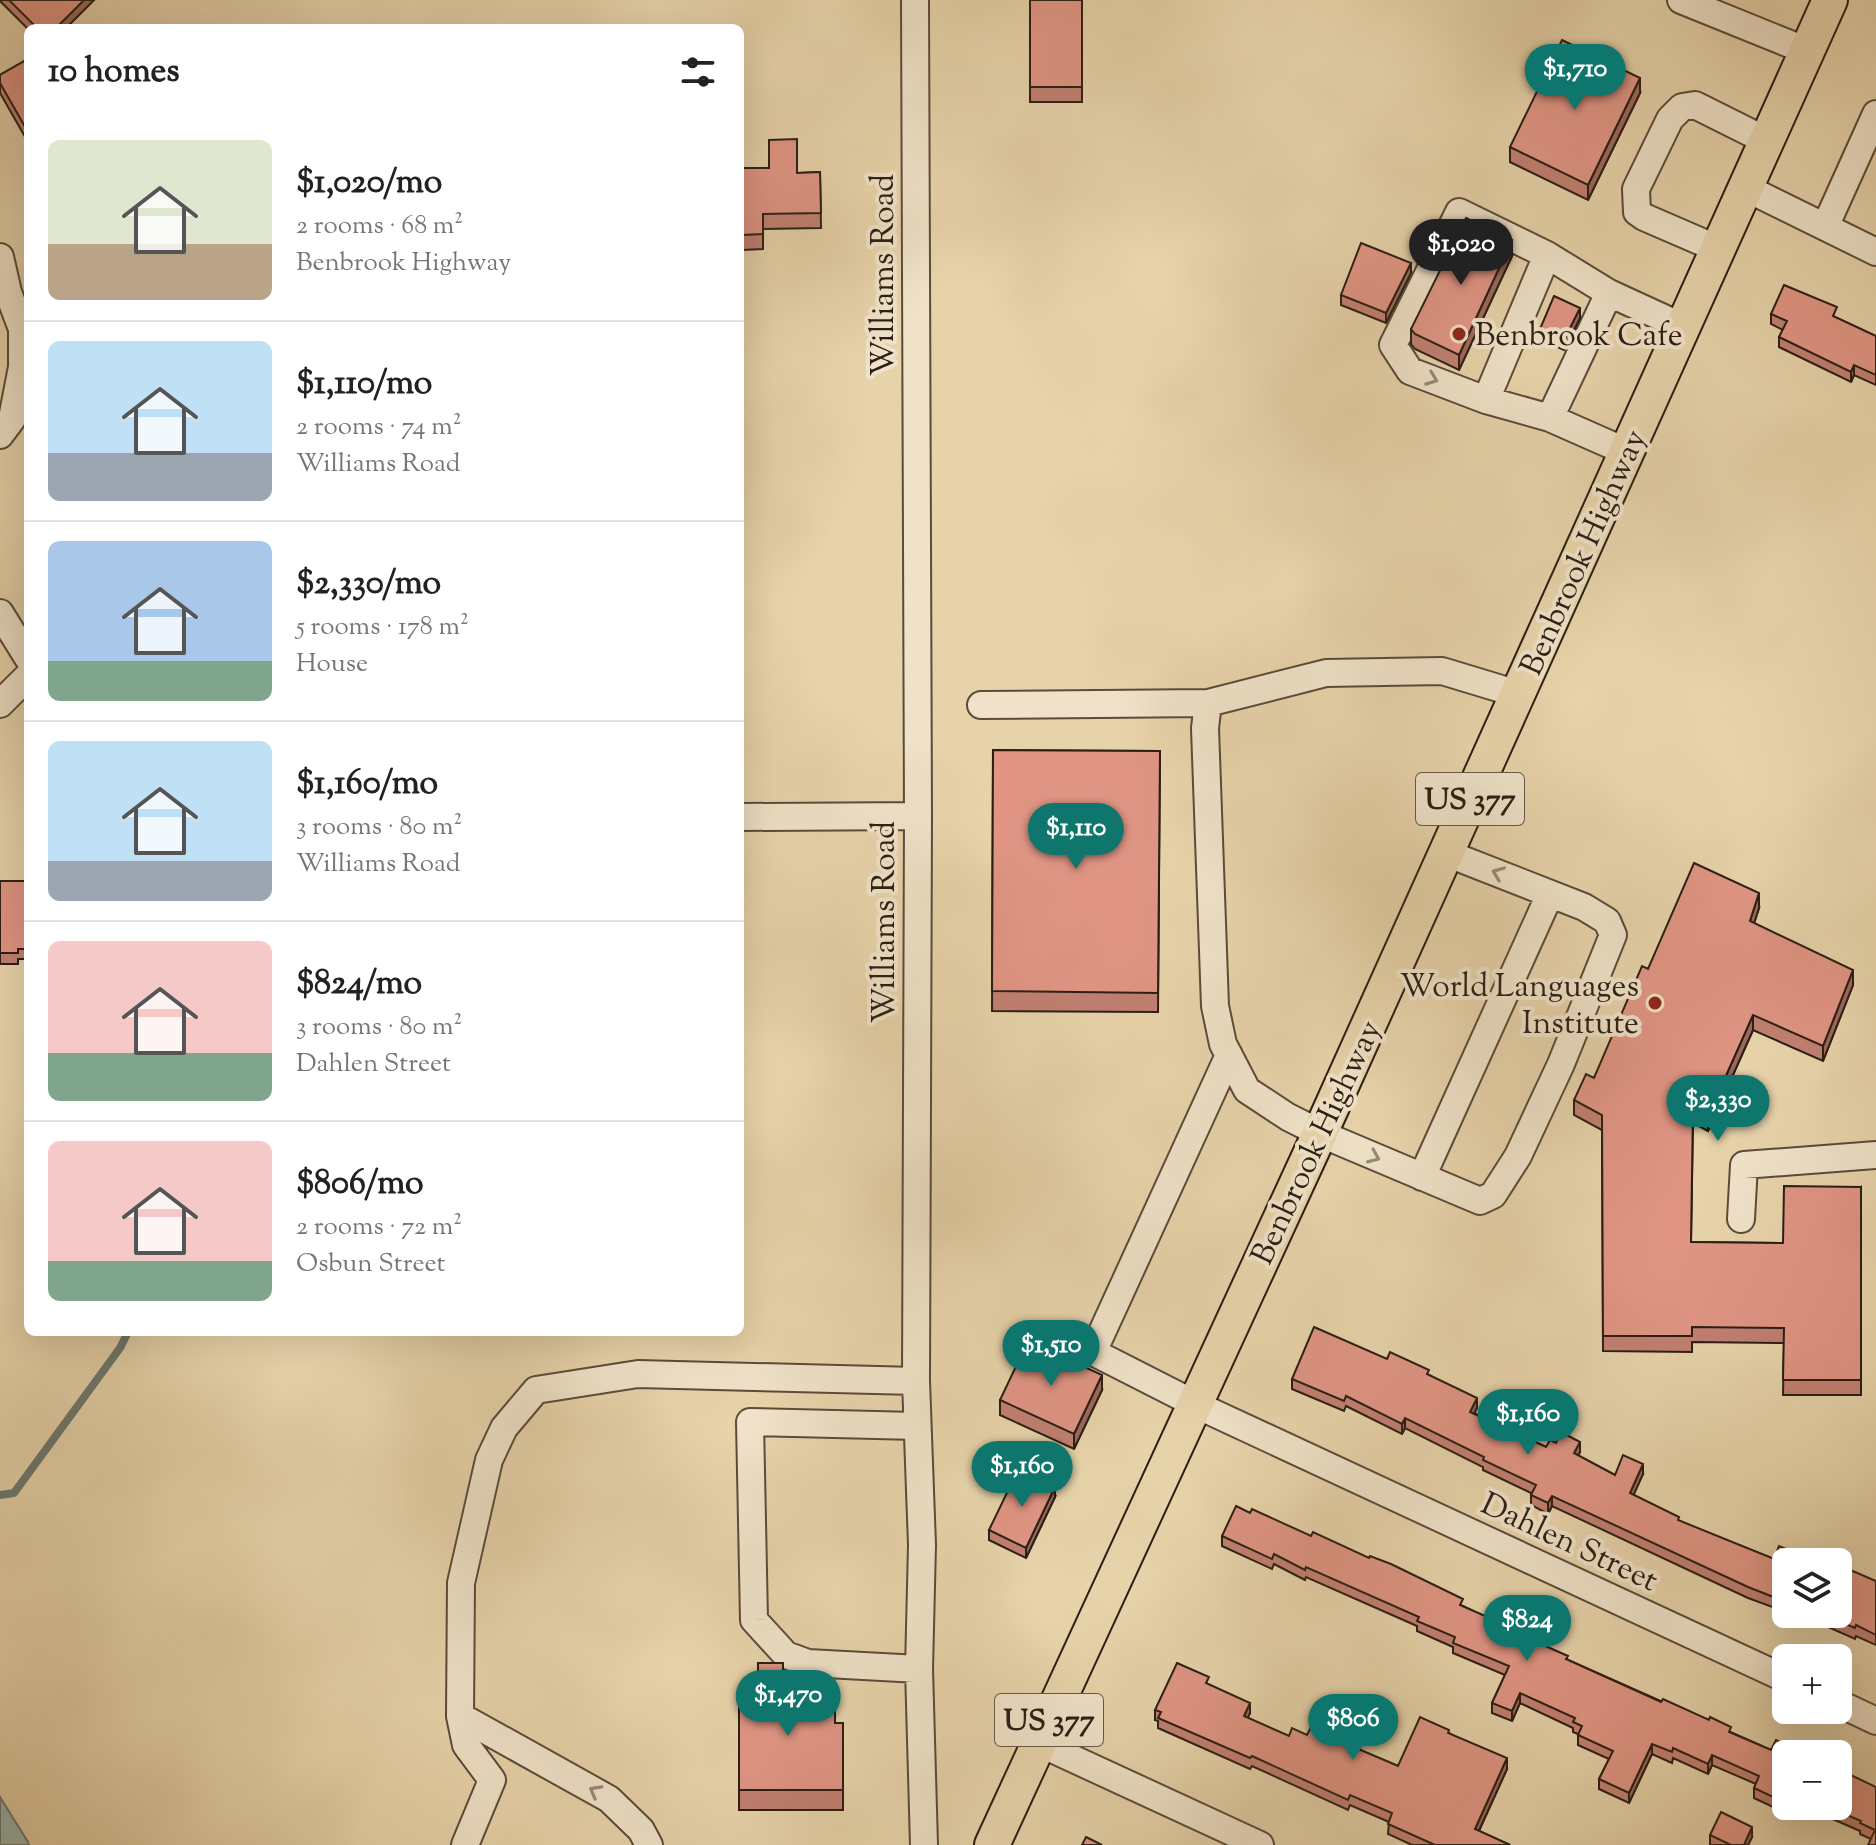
<!DOCTYPE html>
<html lang="en">
<head>
<meta charset="utf-8">
<style>
	:root { --surface:#fff; --page:#f6f6f6; --text:#222; --muted:#767676; --line:#e0e0e0; --accent:#0f766e }
	body { margin:0; font-family:"Sorts Mill Goudy",serif; background:var(--page); color:var(--text); height:100vh; display:flex; flex-direction:column; font-size:30px; white-space:nowrap }
	* { box-sizing:border-box; margin:0 }
	p { font-size:26px; color:var(--muted) }
	.icon { flex:none; width:44px; height:44px; fill:none; stroke:currentColor; stroke-width:2; stroke-linecap:round; stroke-linejoin:round }
	.map { position:relative; flex:1; overflow:hidden }
	.panel { position:absolute; left:24px; top:24px; width:720px; height:1312px; display:flex; flex-direction:column; background:var(--surface); border-radius:12px; box-shadow:0 8px 32px #0002 }
	.panel>* { flex:none }
	.tools { position:absolute; left:1772px; top:1548px; display:grid; gap:16px }
	.tools a { display:grid; place-items:center; width:80px; height:80px; border-radius:12px; background:var(--surface); box-shadow:0 8px 32px #0002; font-size:40px }
	.price { position:absolute; translate:-50% -68px; padding:0 18px; border-radius:28px; background:var(--accent); color:#fff; font-size:26px; line-height:52px; filter:drop-shadow(0 2px 4px #0008) }
	.price::after { content:''; position:absolute; left:50%; top:48px; width:24px; height:18px; margin-left:-12px; background:inherit; clip-path:polygon(0 0,100% 0,50% 100%) }
	.price.on { background:#222; color:#fff }
	ul { padding:0; list-style:none }
	li { display:flex; align-items:center; gap:24px; height:200px; padding:0 24px }
	li+li { border-top:2px solid var(--line) }
	li span { display:grid; place-items:center; flex:none; width:224px; height:160px; border-radius:12px; color:#555 }
	li>.icon { margin-inline-start:auto }
	span .icon { width:96px; height:96px; fill:#fffc; stroke-width:1 }
	li b { font-size:34px }
	h2 { display:flex; justify-content:space-between; align-items:center; height:96px; padding:0 24px; font-size:34px }
	.map>svg:first-child { display:block }
	.water { fill:#98b6b1; stroke:#6c7972; stroke-width:2 }
	.lines { fill:none; stroke-linecap:round; stroke-linejoin:round }
	.stream { stroke:#6c7972; stroke-width:8 }
	.minor-casing { stroke:#5a4b3a; stroke-width:30 }
	.major-casing { stroke:#2b1e14; stroke-width:38 }
	.minor { stroke:#efe2c8; stroke-width:26 }
	.major { stroke:#e7d3aa; stroke-width:34 }
	.wall { fill:#c18072; stroke:#2b1e14; stroke-width:2 }
	.shaded-wall { fill:#9d685c; stroke:#2b1e14; stroke-width:2 }
	.building { fill:#e09584; stroke:#2b1e14; stroke-width:2 }
	.oneway { stroke:#978a77 }
	.poi-dot { fill:#8f2418; stroke:#efe2c8; stroke-width:3 }
	.labels { text-anchor:middle; stroke-width:8; stroke-linejoin:round; paint-order:stroke }
	.shield { fill:#efe2c8; stroke:#66594a; stroke-width:2 }
	.shield-label { font-size:30px; font-weight:bold; fill:#2b1e14 }
	.street-label { font-size:32px; fill:#2b1e14; stroke:#efe2c8 }
	.poi-label { font-size:32px; fill:#2b1e14; stroke:#efe2c8; text-anchor:start }
</style>
</head>
<body>
<div class="map">
<svg width="1876" height="1845" viewBox="0 0 1876 1845">
	<rect width="100%" height="100%" fill="#e7d3aa"/>
	<filter id="stains"><feTurbulence type="fractalNoise" baseFrequency=".0025" numOctaves="4"/><feColorMatrix values="0 0 0 0 .2 0 0 0 0 .09 0 0 0 0 .02 0 0 0 .5 -.17"/></filter>
	<radialGradient id="worn" r=".72"><stop offset=".6" stop-color="#630" stop-opacity="0"/><stop offset="1" stop-color="#630" stop-opacity=".3"/></radialGradient>
	<path class="water" d="M0,1797L28,1842L29,1845H0Z"/>
	<g class="lines">
		<path class="stream" d="M0,1495L14,1493L120,1348L128,1332"/>
		<g class="minor-casing">
			<path id="minor" d="M915,0L918,816L916,1381L922,1545L919,1669L924,1845
				M1681,0L1807,51
				M1746,188L1876,252
				M1825,227L1876,114
				M1718,249L1644,217L1637,212L1636,189L1670,119L1682,107L1695,105L1767,141
				M0,257L8,292L22,329V367L12,419L0,435
				M1486,400L1410,371L1393,345L1459,212L1547,255
				M1550,418L1609,293
				M1627,452L1550,418L1486,400L1547,255L1609,293L1683,327
				M0,613L28,658
				M0,704L28,676
				M981,705L1208,703
				M740,817L918,816
				M1446,853L1584,907L1607,921L1613,935L1561,1064L1518,1156L1493,1195L1480,1201L1326,1136L1288,1117L1247,1090L1223,1044L1215,1006L1205,728L1208,703L1326,673L1442,671L1518,694
				M1229,1055L1093,1352L1203,1408L1786,1679
				M1422,1177L1550,894
				M1741,1219L1744,1165L1876,1155
				M917,1426L750,1422L754,1620L786,1655L808,1663L919,1669
				M1838,1703L1876,1721
				M460,1716L609,1799L641,1830L649,1845
				M1039,1743L1260,1845
				M465,1845L492,1780L466,1745L460,1716L461,1583L489,1460L504,1428L536,1390L638,1374L916,1381"/>
		</g>
		<g class="major-casing">
			<path id="major" d="M992,1845L1320,1133L1830,0"/>
		</g>
		<use href="#minor" class="minor"/>
		<use href="#major" class="major"/>
	</g>
	<path class="wall" d="M0,0H94L66,28L28,29L0,1Z
		M1030,0H1082V102H1030Z
		M28,59V142L0,93V75Z
		M1640,93L1588,200L1510,162V147Z
		M741,168L797,173L820,172L821,228L763,229V249L742,250Z
		M1512,256L1459,370L1415,349L1411,344V329Z
		M1411,273L1386,323L1341,305V295Z
		M1771,314L1837,318L1876,336V385L1854,375L1851,382L1779,347V337L1783,330L1771,324Z
		M1580,318L1564,350L1540,339V329Z
		M993,750L1160,751L1158,1012L992,1011Z
		M0,881H28V959H18V964H0Z
		M1759,908L1754,923L1853,985L1823,1061L1753,1030L1708,1131L1693,1123L1691,1242L1783,1243L1861,1187V1395H1783L1784,1343L1692,1342V1352L1603,1351L1602,1130L1574,1115V1100L1594,1078L1648,969Z
		M1387,1359L1429,1375L1477,1408L1474,1413L1546,1447L1580,1452L1578,1456L1615,1475L1643,1474L1633,1495L1679,1521L1774,1559L1786,1562V1612L1748,1598L1552,1506L1548,1514L1531,1505V1493L1483,1470V1467L1405,1428L1402,1434L1346,1406L1344,1411L1292,1389V1379Z
		M1102,1390L1074,1449L1000,1415V1400Z
		M1055,1497L1026,1558L989,1540V1530Z
		M1222,1536L1463,1606L1517,1633L1568,1660L1771,1750L1786,1754V1802L1779,1799L1775,1808L1754,1798V1788L1756,1784L1712,1765L1708,1774L1673,1758L1672,1763L1652,1754L1629,1803L1599,1789V1779L1609,1759L1578,1745V1734L1573,1732V1728L1520,1703L1512,1721L1492,1713V1703L1505,1675L1453,1653V1647L1417,1631V1626L1306,1577L1305,1580L1274,1564L1272,1569L1222,1546Z
		M1846,1573L1876,1581V1645L1856,1636L1855,1639L1808,1618L1807,1620L1791,1614H1838Z
		M1209,1685L1250,1713L1247,1718L1289,1736L1307,1735L1334,1739L1398,1766L1449,1733L1507,1769L1479,1831L1510,1845H1412L1388,1834L1389,1822L1350,1805L1348,1810L1252,1766L1250,1769L1158,1728V1721L1155,1720V1710Z
		M739,1692L783,1693L835,1723H843V1810H739Z
		M1876,1787V1845L1871,1839L1860,1834V1831L1803,1806H1838Z
		M1710,1835L1752,1837L1748,1845H1710Z"/>
	<path class="shaded-wall" d="M84,0H94L66,28H56Z
		M1640,78V93L1588,200V185Z
		M1512,240V256L1459,370V355Z
		M1411,263V273L1386,323V313Z
		M1580,308V318L1564,350V340Z
		M1854,365V375L1851,382V372Z
		M1759,893V908L1750,936V921Z
		M1853,970V985L1823,1061V1046Z
		M1753,1015V1030L1708,1131V1116Z
		M1102,1375V1390L1074,1449V1434Z
		M1477,1398V1408L1470,1422V1412Z
		M1405,1418V1428L1402,1434V1424Z
		M1580,1442V1452L1574,1464V1453Z
		M1643,1464V1474L1630,1503V1493Z
		M1055,1487V1497L1026,1558V1548Z
		M1552,1496V1506L1548,1514V1503Z
		M1520,1693V1703L1512,1721V1711Z
		M1250,1703V1713L1244,1727V1716Z
		M1652,1744V1754L1629,1803V1793Z
		M1712,1755V1765L1708,1774V1764Z
		M1507,1758V1769L1475,1839V1829Z
		M1779,1789V1799L1775,1808V1798Z
		M1752,1827V1837L1748,1845H1744Z"/>
	<path class="building" d="M9,0H84L56,28H37Z
		M1030,0H1082V87H1030Z
		M1562,40L1640,78L1588,185L1510,147Z
		M28,59V132L0,83V75Z
		M797,139V173L820,172L821,213L763,214V234L742,235L741,168H769V140Z
		M1466,218L1512,240L1459,355L1415,334L1411,329Z
		M1361,243L1411,263L1386,313L1341,295Z
		M1784,285L1837,307L1833,316L1876,336V375L1854,365L1851,372L1779,337L1787,321L1771,314Z
		M1554,296L1580,308L1564,340L1540,329Z
		M993,750L1160,751L1158,993L992,991Z
		M1694,863L1759,893L1750,921L1853,970L1823,1046L1753,1015L1708,1116L1693,1108L1691,1242L1783,1243L1784,1186L1861,1187V1380H1783L1784,1328L1692,1327V1336H1603L1602,1115L1574,1100L1586,1074L1594,1078L1642,966L1648,969Z
		M0,881H28V949H18V953H0Z
		M1314,1327L1387,1359L1390,1352L1429,1370L1427,1374L1477,1398L1470,1412L1546,1447L1550,1440L1556,1443L1561,1432L1580,1442L1574,1453L1615,1475L1623,1455L1643,1464L1630,1493L1679,1517L1678,1520L1774,1559L1779,1546L1819,1562H1786V1602L1748,1587L1552,1496L1548,1503L1531,1495L1536,1485L1483,1460L1484,1457L1405,1418L1402,1424L1346,1396L1344,1401L1292,1379Z
		M1028,1341L1102,1375L1074,1434L1000,1400Z
		M1018,1470L1055,1487L1026,1548L989,1530Z
		M1236,1506L1250,1513L1252,1509L1311,1536L1313,1532L1369,1558L1370,1556L1391,1564L1463,1599L1460,1605L1517,1630L1516,1633L1568,1656L1566,1659L1661,1702L1663,1699L1709,1720L1710,1717L1731,1727L1729,1732L1771,1750L1776,1740L1806,1754H1786V1792L1779,1789L1775,1798L1754,1788L1759,1776L1712,1755L1708,1764L1673,1748L1672,1752L1652,1744L1629,1793L1599,1779L1613,1751L1578,1735L1582,1726L1573,1722L1575,1718L1520,1693L1512,1711L1492,1703L1509,1666L1453,1643L1455,1637L1417,1621L1419,1617L1306,1567L1305,1570L1274,1554L1272,1559L1222,1536Z
		M1848,1569L1876,1581V1635L1856,1625L1855,1628L1821,1614H1838V1570L1846,1573Z
		M758,1663H783V1693H835V1723H843V1790H739V1692H758Z
		M1177,1663L1209,1677L1206,1683L1250,1703L1244,1716L1289,1736L1292,1728L1307,1735L1315,1719L1335,1728L1330,1737L1398,1766L1420,1717L1449,1730L1448,1733L1507,1758L1475,1829L1510,1845H1435L1388,1824L1392,1813L1350,1795L1348,1800L1252,1756L1250,1758L1158,1718L1161,1712L1155,1710Z
		M1838,1769L1876,1787V1845H1868L1875,1830L1860,1823L1861,1821L1826,1806H1838Z
		M1721,1812L1752,1827L1744,1845H1731L1710,1835Z
		M1086,1837L1102,1845H1082Z"/>
	<defs><path id="oneway-chevron" d="M-2-3.5L2.5 0L-2 3.5" fill="none" stroke-width="1.6" stroke-linecap="round" stroke-linejoin="round" transform="scale(2)"/></defs>
	<g class="oneway">
		<use href="#oneway-chevron" transform="translate(1432 379) rotate(21)"/>
		<use href="#oneway-chevron" transform="translate(1498 873) rotate(-158)"/>
		<use href="#oneway-chevron" transform="translate(1374 1157) rotate(23)"/>
		<use href="#oneway-chevron" transform="translate(595 1791) rotate(-151)"/>
	</g>
	<g class="poi-dot">
		<circle cx="1459" cy="334" r="8"/>
		<circle cx="1655" cy="1003" r="8"/>
	</g>
	<g class="labels">
		<g class="shield">
			<rect x="1416" y="773" width="108" height="52" rx="6"/>
			<rect x="995" y="1694" width="108" height="52" rx="6"/>
		</g>
		<g class="shield-label">
			<text x="1470" y="809">US 377</text>
			<text x="1049" y="1730">US 377</text>
		</g>
		<g class="street-label">
			<text transform="translate(882 275) rotate(-90)" y="11">Williams Road</text>
			<text transform="translate(1582 552) rotate(-66)" y="11">Benbrook Highway</text>
			<text transform="translate(883 922) rotate(-90)" y="11">Williams Road</text>
			<text transform="translate(1315 1142) rotate(-65)" y="11">Benbrook Highway</text>
			<text transform="translate(1570 1541) rotate(25)" y="11">Dahlen Street</text>
		</g>
		<g class="poi-label">
			<text x="1475" y="345">Benbrook Cafe</text>
			<text x="1639" y="996" text-anchor="end">World Languages<tspan x="1639" dy="37">Institute</tspan></text>
		</g>
	</g>
	<rect width="100%" height="100%" filter="url(#stains)"/>
	<rect width="100%" height="100%" fill="url(#worn)"/>
</svg>
<div class="tools">
<a><svg class="icon" aria-label="layers" viewBox="0 0 24 24"><path d="M12 4l9 5-9 5-9-5zM3 14l9 5 9-5"/></svg></a>
<a>+</a>
<a>−</a>
</div>
<b class="price" style="left:1575px;top:112px">$1,710</b>
<b class="price on" style="left:1461px;top:287px">$1,020</b>
<b class="price" style="left:1076px;top:871px">$1,110</b>
<b class="price" style="left:1718px;top:1143px">$2,330</b>
<b class="price" style="left:1051px;top:1388px">$1,510</b>
<b class="price" style="left:1528px;top:1457px">$1,160</b>
<b class="price" style="left:1022px;top:1509px">$1,160</b>
<b class="price" style="left:1527px;top:1663px">$824</b>
<b class="price" style="left:788px;top:1738px">$1,470</b>
<b class="price" style="left:1353px;top:1762px">$806</b>
<section class="panel">
<h2>10 homes<svg class="icon" aria-label="filters" viewBox="0 0 24 24"><path d="M4 7h16M4 17h16"/><circle cx="9" cy="7" r="2"/><circle cx="15" cy="17" r="2"/></svg></h2>
<ul>
<li><span style="background:linear-gradient(#dfe7d0 65%,#b9a48a 0)"><svg class="icon" aria-label="home" viewBox="0 0 24 24"><path d="M3 11l9-7 9 7M6 9v11h12V9"/></svg></span><div><b>$1,020/mo</b><p>2 rooms · 68 m²</p><p>Benbrook Highway</p></div></li>
<li><span style="background:linear-gradient(#bfe0f5 70%,#9aa5b1 0)"><svg class="icon" aria-label="home" viewBox="0 0 24 24"><path d="M3 11l9-7 9 7M6 9v11h12V9"/></svg></span><div><b>$1,110/mo</b><p>2 rooms · 74 m²</p><p>Williams Road</p></div></li>
<li><span style="background:linear-gradient(#a9c7e8 75%,#7fa58c 0)"><svg class="icon" aria-label="home" viewBox="0 0 24 24"><path d="M3 11l9-7 9 7M6 9v11h12V9"/></svg></span><div><b>$2,330/mo</b><p>5 rooms · 178 m²</p><p>House</p></div></li>
<li><span style="background:linear-gradient(#bfe0f5 75%,#9aa5b1 0)"><svg class="icon" aria-label="home" viewBox="0 0 24 24"><path d="M3 11l9-7 9 7M6 9v11h12V9"/></svg></span><div><b>$1,160/mo</b><p>3 rooms · 80 m²</p><p>Williams Road</p></div></li>
<li><span style="background:linear-gradient(#f6c9c9 70%,#7fa58c 0)"><svg class="icon" aria-label="home" viewBox="0 0 24 24"><path d="M3 11l9-7 9 7M6 9v11h12V9"/></svg></span><div><b>$824/mo</b><p>3 rooms · 80 m²</p><p>Dahlen Street</p></div></li>
<li><span style="background:linear-gradient(#f6c9c9 75%,#7fa58c 0)"><svg class="icon" aria-label="home" viewBox="0 0 24 24"><path d="M3 11l9-7 9 7M6 9v11h12V9"/></svg></span><div><b>$806/mo</b><p>2 rooms · 72 m²</p><p>Osbun Street</p></div></li>
</ul>
</section>
</div>
</body>
</html>
